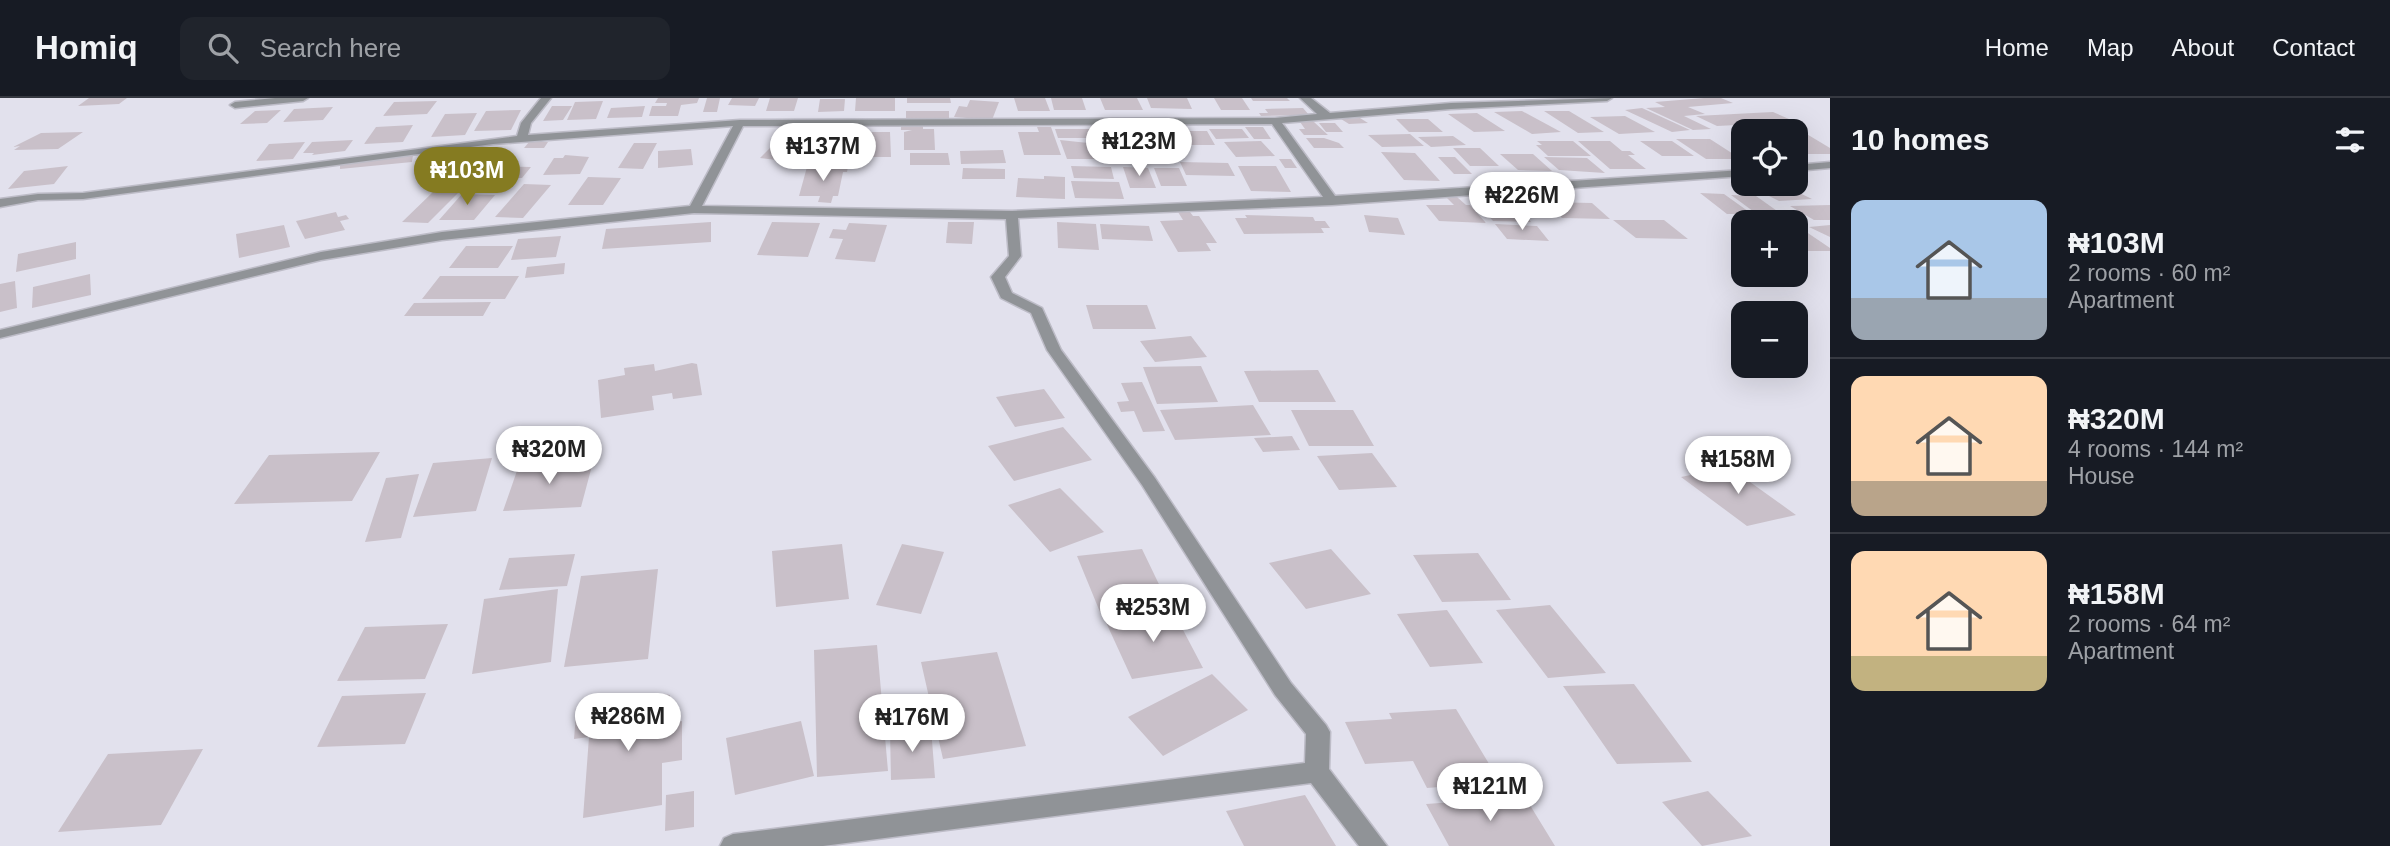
<!DOCTYPE html>
<html lang="en">
<head>
<meta charset="utf-8">
<style>
	:root { --surface:#171b24; --page:#20242c; --text:#f1f3f6; --muted:#9ea1a6; --line:#363941; --accent:#857b21 }
	body { margin:0; font-family:Arial,sans-serif; background:var(--page); color:var(--text); height:100vh; display:flex; flex-direction:column; font-size:26px; white-space:nowrap }
	* { box-sizing:border-box; margin:0 }
	p { font-size:23px; color:var(--muted) }
	.icon { flex:none; width:38px; height:38px; fill:none; stroke:currentColor; stroke-width:2; stroke-linecap:round; stroke-linejoin:round }
	.map { position:relative; flex:1; overflow:hidden }
	.panel { display:flex; flex-direction:column; background:var(--surface); width:560px }
	.panel>* { flex:none }
	.fabs { position:absolute; left:1731px; top:21px; display:grid; gap:14px }
	.fabs a { display:grid; place-items:center; width:77px; height:77px; border-radius:14px; background:var(--surface); box-shadow:0 7px 28px #0002; font-size:35px }
	.price { position:absolute; translate:-50% -60px; padding:0 16px; border-radius:24px; background:#fff; color:#222; font-size:23px; line-height:46px; filter:drop-shadow(0 2px 4px #0008) }
	.price::after { content:''; position:absolute; left:50%; top:42px; width:21px; height:16px; margin-left:-10px; background:inherit; clip-path:polygon(0 0,100% 0,50% 100%) }
	.price.active { background:var(--accent); color:#fff }
	ul { padding:0; list-style:none }
	li { display:flex; align-items:center; gap:21px; height:175px; padding:0 21px }
	li+li { border-top:2px solid var(--line) }
	li span { display:grid; place-items:center; flex:none; width:196px; height:140px; border-radius:14px; color:#555 }
	li>.icon { margin-inline-start:auto }
	span .icon { width:84px; height:84px; fill:#fffc; stroke-width:1 }
	li b { font-size:30px }
	h2 { display:flex; justify-content:space-between; align-items:center; height:84px; padding:0 21px; font-size:30px }
	header { display:flex; align-items:center; gap:42px; box-sizing:border-box; height:98px; padding:0 35px; background:var(--surface); border-bottom:2px solid var(--line) }
	header strong { font-size:33px }
	nav { display:flex; gap:38px; margin-inline-start:auto; font-size:24px }
	.search { width:490px; height:63px; background:var(--page); display:flex; align-items:center; gap:18px; box-sizing:border-box; padding:0 24px; border-radius:14px; color:var(--muted); font-size:26px }
	main { display:flex; flex:1; min-height:0 }
	.map>svg:first-child { display:block }
	.building { fill:#c9c0c9 }
	.lines { fill:none; stroke-linecap:round; stroke-linejoin:round }
	.street-casing { stroke:#bdbcc7; stroke-width:3 }
	.street { fill:#909397; fill-rule:evenodd }
</style>
</head>
<body>
<header>
<strong>Homiq</strong>
<div class="search"><svg class="icon" aria-label="search" viewBox="0 0 24 24"><circle cx="10" cy="10" r="6"/><path d="M15 15l6 6"/></svg>Search here</div>
<nav><a>Home</a><a>Map</a><a>About</a><a>Contact</a></nav>
</header>
<main>
<div class="map">
<svg width="1830" height="748" viewBox="0 0 1830 748">
	<rect width="100%" height="100%" fill="#e2e1ed"/>
	<path class="building" d="M89,0H127L119,6L78,8Z
		M658,0H699L697,5L681,7L678,18H649L652,8H666L667,5H655Z
		M707,0H720L717,14H703Z
		M732,0H759L755,8L728,7Z
		M770,0H798L794,13H766Z
		M856,0H895V13H855Z
		M907,0H950L951,5H907Z
		M1014,0H1045L1050,13H1018Z
		M1051,0H1082L1086,12H1054Z
		M1100,0H1137L1143,12H1105Z
		M1147,0H1187L1192,11L1151,10Z
		M1214,0H1242L1250,12H1221Z
		M1251,0H1287L1290,3H1253Z
		M1704,0H1721L1733,5L1688,9L1705,16L1684,18L1711,31L1693,32L1646,10L1665,9L1655,4Z
		M820,1H845L844,13L818,14Z
		M970,2L999,4L992,22L954,19L959,8L967,9Z
		M437,3L427,16L383,18L394,4Z
		M603,3L596,21L567,22L575,4Z
		M552,8H572L563,22L543,23Z
		M645,8L642,19L607,20L611,10Z
		M333,9L323,22L283,24L294,11Z
		M1303,10L1309,17L1261,18L1259,15H1268L1265,11Z
		M1642,10L1690,32L1672,34L1625,12Z
		M281,12L267,25L240,26L255,13Z
		M521,12L511,32L474,33L486,13Z
		M906,13H949V20H906Z
		M1522,13L1561,34L1532,36L1494,14Z
		M1544,13H1569L1604,34L1578,35Z
		M1773,14L1796,24L1717,28L1696,18Z
		M477,15L465,37L431,39L445,16Z
		M1477,15L1505,33L1474,34L1448,16Z
		M1625,18L1655,34L1619,36L1590,19Z
		M1360,20L1368,25L1349,26L1341,21Z
		M1396,21H1428L1443,34H1409Z
		M1300,24H1314L1328,37H1304L1299,31H1305Z
		M1319,25H1335L1343,34H1326Z
		M901,26H923V31H934L935,52H904V34L912,32H901Z
		M1154,26H1176L1179,31H1156Z
		M413,27L403,44L364,46L376,29Z
		M1037,29H1051L1061,57H1024L1018,34H1039Z
		M1245,29H1263L1271,41H1254Z
		M806,30H844L842,46H804Z
		M1055,31H1098L1102,40H1058Z
		M1141,31L1155,57H1120L1108,32Z
		M1209,31H1242L1249,40L1216,41Z
		M1172,33H1207L1215,47H1179Z
		M83,34L58,51L14,52L20,48L13,49L41,35Z
		M854,34H890L891,59H867V55H853Z
		M1796,35H1805L1830,50V56H1806L1796,50Z
		M1410,36L1424,48L1382,49L1368,37Z
		M1453,38L1466,47L1431,49L1418,39Z
		M1306,40H1324L1339,45L1344,50H1314Z
		M1676,41H1710L1741,61H1706Z
		M353,42L345,53L312,57L314,55H303L312,44Z
		M1060,42L1107,47L1113,61H1067Z
		M1261,43L1275,58L1236,59L1224,44Z
		M1537,43H1573L1591,58H1548L1536,47H1542Z
		M1578,43H1610L1622,53H1630L1635,57H1628L1646,71H1610Z
		M1640,43H1672L1694,58H1662Z
		M305,44L293,61L256,63L269,46Z
		M529,44H548L544,50H524Z
		M634,45H657L643,71L618,70Z
		M770,50L811,54L801,65L760,60Z
		M1453,50H1480L1499,68H1470Z
		M691,51L693,67L658,70V53Z
		M1003,52L1006,65L961,66L960,53Z
		M444,53H469L464,59H439Z
		M1381,54L1415,55L1440,83L1404,82Z
		M910,55H948L950,67H910Z
		M1500,56H1533L1552,73L1518,72Z
		M413,57L412,64L340,71V67Z
		M565,57L589,59L580,76L543,77L554,60H563Z
		M1438,59H1455L1472,76H1454Z
		M1544,59L1587,60L1605,75L1559,72Z
		M473,60L464,73L429,74L439,61Z
		M1279,61H1291L1297,70H1285Z
		M1180,64L1228,65L1235,78L1186,77Z
		M68,68L54,86L8,91L24,73Z
		M485,68L531,69L522,80H474Z
		M1071,68L1111,69L1114,81L1074,80Z
		M1238,68H1276L1291,94L1251,93Z
		M807,69H848L847,74H843L838,98H833L831,105L818,104L820,98H799Z
		M1123,69L1148,70L1156,90H1130Z
		M963,70L1005,71V81H962Z
		M1154,70H1179L1187,88H1161Z
		M1044,78L1065,79V101L1016,99L1018,80L1044,81Z
		M588,79L621,80L603,107H568Z
		M1071,83L1119,84L1124,101L1075,100Z
		M524,86L551,87L523,120L495,119Z
		M1745,86H1781L1812,101L1779,103Z
		M1536,93H1558L1567,101H1545Z
		M433,94L458,95L428,125L402,124Z
		M1700,95L1724,96L1752,116H1727Z
		M462,96L495,97L474,122H439Z
		M1731,97L1756,98L1787,120L1761,119Z
		M1446,99H1457L1466,107H1470L1486,125L1439,123L1426,107H1454Z
		M1546,104L1592,105L1610,121L1562,120Z
		M1479,107L1516,108L1531,124L1493,123Z
		M1830,107V122H1814L1790,108Z
		M336,114L338,119L346,117L349,121L340,123L345,132L305,141L296,123Z
		M1178,114H1190L1193,118H1199L1217,145H1206L1211,153L1178,154L1160,123L1183,122Z
		M1245,117L1313,119L1315,123H1325L1330,130H1321L1324,135L1244,136L1235,120H1247Z
		M1364,117L1398,120L1405,137L1369,134Z
		M1613,122H1664L1688,141L1636,140Z
		M711,124V144L602,151L606,131Z
		M772,124L820,125L808,159L757,157Z
		M948,124H974L972,146L946,145Z
		M1057,124L1096,126L1099,152L1058,150Z
		M849,125L887,127L875,164L835,161L843,141L829,140L833,131L846,132Z
		M1100,126L1149,128L1153,143L1102,141Z
		M1495,126L1537,128L1549,143L1507,141Z
		M284,127L290,149L239,160L236,136Z
		M1796,127L1830,150V153H1806L1796,146Z
		M1830,127V139L1809,129Z
		M561,138L556,159L511,162L518,141Z
		M76,144V161L16,174L18,156Z
		M466,148H513L498,170H449Z
		M565,165L564,176L525,180L527,169Z
		M90,176L91,197L32,210L33,189Z
		M440,178H519L505,201H422Z
		M15,183L17,210L0,214V186Z
		M491,204L483,218H404L414,205Z
		M1086,207H1147L1156,231H1093Z
		M1191,238L1207,259L1155,264L1140,243Z
		M692,265L697,266L702,297L673,301L672,295L652,298L654,312L601,320L598,282L625,277L624,270L654,266L655,273Z
		M1201,268L1218,304L1157,306L1143,269Z
		M1318,272L1336,304H1259L1244,273Z
		M1142,284L1165,333L1143,334L1134,313L1121,314L1117,304L1129,303L1121,285Z
		M1044,291L1065,320L1015,329L996,299Z
		M1253,307L1271,337L1175,342L1160,312Z
		M1291,312H1353L1374,348H1309Z
		M1063,329L1092,362L1014,383L988,348Z
		M1292,338L1300,352L1263,354L1254,340Z
		M380,354L352,403L234,406L269,357Z
		M1372,355L1397,389L1339,392L1317,358Z
		M492,360L476,413L413,419L433,365Z
		M593,364L581,409L503,413L519,367Z
		M1729,369L1796,417L1747,428L1681,379Z
		M419,376L401,440L365,444L386,380Z
		M1060,390L1104,434L1050,454L1008,407Z
		M842,446L849,501L776,509L772,453Z
		M902,446L944,454L921,516L876,507Z
		M1142,451L1168,505L1100,514L1077,458Z
		M1331,451L1371,496L1306,511L1269,465Z
		M1478,455L1511,502L1442,504L1413,457Z
		M575,456L567,488L499,492L509,460Z
		M658,471L648,561L564,569L581,478Z
		M558,491L551,564L472,576L484,501Z
		M1550,507L1606,575L1548,580L1496,512Z
		M1172,511L1203,570L1132,581L1104,520Z
		M1447,512L1483,565L1430,569L1397,516Z
		M448,526L425,581L337,583L365,529Z
		M877,547L888,673L817,679L814,552Z
		M997,554L1026,648L943,661L921,564Z
		M1212,576L1248,612L1163,658L1128,619Z
		M1634,586L1692,664L1617,666L1563,588Z
		M426,595L405,646L317,649L342,598Z
		M664,596L670,597V625L682,623V662L662,665V707L583,720L589,639L574,641L576,616L592,613V606Z
		M1456,611L1500,684L1427,690L1413,663L1365,666L1345,624L1392,621L1389,615Z
		M801,623L814,678L735,697L726,640Z
		M931,630L935,680L891,682L890,632Z
		M203,651L161,727L58,734L108,656Z
		M694,693V729L665,733L666,697Z
		M1708,693L1752,738L1702,748L1662,704Z
		M1305,697L1336,748H1244L1226,713Z
		M1525,699L1555,748H1449L1426,706Z"/>
	<g class="lines">
		<g class="street-casing">
			<path id="street" d="M275,0H308L303,3L235,10L230,7L235,4Z
				M541,0H551L531,25L528,37L740,22L1275,20L1317,16L1300,0H1311L1330,15L1451,5L1612,0L1607,3L1451,11L1282,25L1335,98L1743,72V78L1332,107L1018,120L1021,158L1005,179L1012,195L1042,210L1061,252L1155,380L1291,585L1326,627L1330,634L1329,671L1387,748H1359L1311,685L823,748H720L724,740L733,736L1305,665L1306,636L1275,597L1142,387L1047,252L1031,215L1001,200L991,179L1009,158L1006,121L694,115L442,142L321,162L0,240V232L321,154L442,134L690,108L733,28L493,46L83,101L38,102L0,109V101L38,96L83,95L517,38L521,25ZM1272,26L1323,99L1012,113L702,108L743,28Z
				M1830,64V70L1796,73V67Z"/>
		</g>
		<use href="#street" class="street"/>
	</g>
</svg>
<div class="fabs">
<a><svg class="icon" aria-label="locate" viewBox="0 0 24 24"><circle cx="12" cy="12" r="6"/><path d="M12 2v4M12 18v4M2 12h4M18 12h4"/></svg></a>
<a>+</a>
<a>−</a>
</div>
<b class="price" style="left:1139px;top:80px">₦123M</b>
<b class="price" style="left:823px;top:85px">₦137M</b>
<b class="price active" style="left:467px;top:109px">₦103M</b>
<b class="price" style="left:1522px;top:134px">₦226M</b>
<b class="price" style="left:549px;top:388px">₦320M</b>
<b class="price" style="left:1738px;top:398px">₦158M</b>
<b class="price" style="left:1153px;top:546px">₦253M</b>
<b class="price" style="left:628px;top:655px">₦286M</b>
<b class="price" style="left:912px;top:656px">₦176M</b>
<b class="price" style="left:1490px;top:725px">₦121M</b>
</div>
<section class="panel">
<h2>10 homes<svg class="icon" aria-label="filters" viewBox="0 0 24 24"><path d="M4 7h16M4 17h16"/><circle cx="9" cy="7" r="2"/><circle cx="15" cy="17" r="2"/></svg></h2>
<ul>
<li><span style="background:linear-gradient(#a9c7e8 70%,#9aa5b1 0)"><svg class="icon" aria-label="home" viewBox="0 0 24 24"><path d="M3 11l9-7 9 7M6 9v11h12V9"/></svg></span><div><b>₦103M</b><p>2 rooms · 60 m²</p><p>Apartment</p></div></li>
<li><span style="background:linear-gradient(#ffd9b3 75%,#b9a48a 0)"><svg class="icon" aria-label="home" viewBox="0 0 24 24"><path d="M3 11l9-7 9 7M6 9v11h12V9"/></svg></span><div><b>₦320M</b><p>4 rooms · 144 m²</p><p>House</p></div></li>
<li><span style="background:linear-gradient(#ffd9b3 75%,#c2b280 0)"><svg class="icon" aria-label="home" viewBox="0 0 24 24"><path d="M3 11l9-7 9 7M6 9v11h12V9"/></svg></span><div><b>₦158M</b><p>2 rooms · 64 m²</p><p>Apartment</p></div></li>
</ul>
</section>
</main>
</body>
</html>
